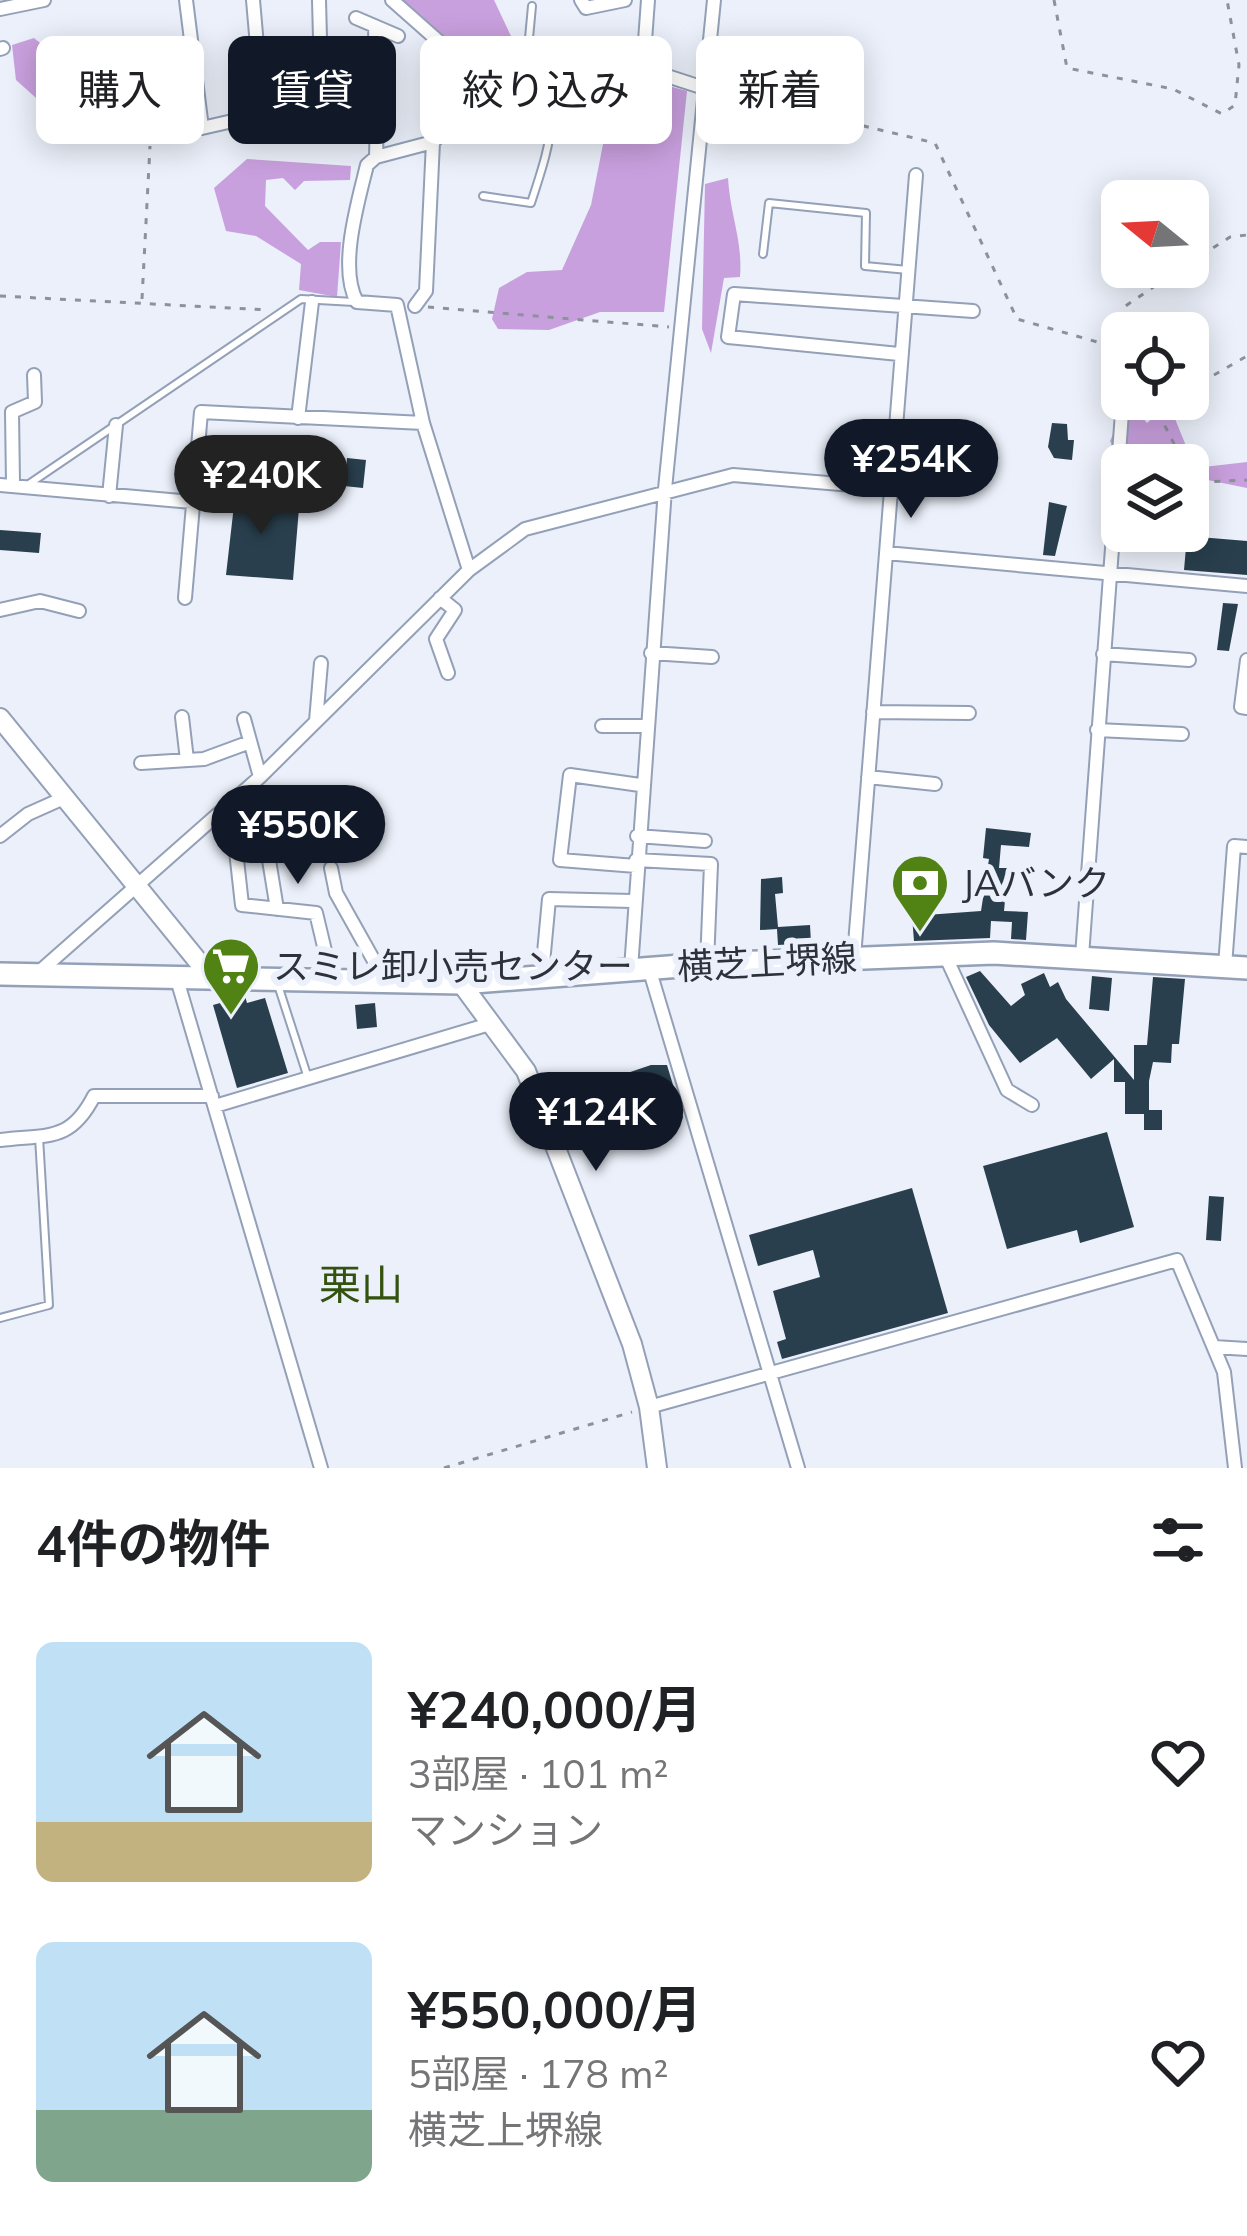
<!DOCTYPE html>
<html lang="ja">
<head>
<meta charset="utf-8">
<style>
	:root { --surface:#fff; --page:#f6f6f6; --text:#202124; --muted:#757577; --accent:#111827 }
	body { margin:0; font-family:Mulish,"Noto Sans JP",sans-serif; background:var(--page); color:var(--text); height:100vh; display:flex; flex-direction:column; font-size:45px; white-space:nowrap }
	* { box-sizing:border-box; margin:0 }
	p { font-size:39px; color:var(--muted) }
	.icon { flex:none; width:66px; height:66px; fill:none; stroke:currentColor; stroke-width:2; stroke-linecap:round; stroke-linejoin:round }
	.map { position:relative; height:1468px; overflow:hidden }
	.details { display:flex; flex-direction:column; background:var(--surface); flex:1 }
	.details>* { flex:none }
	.top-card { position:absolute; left:36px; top:36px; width:1176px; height:108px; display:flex; gap:24px }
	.needle { width:78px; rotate:288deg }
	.controls { position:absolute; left:1101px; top:180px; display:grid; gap:24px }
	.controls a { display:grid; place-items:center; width:108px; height:108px; border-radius:18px; background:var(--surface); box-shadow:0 6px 30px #0003; font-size:60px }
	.price { position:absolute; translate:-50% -102px; padding:0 27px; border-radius:42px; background:var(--accent); color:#fff; font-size:39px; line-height:78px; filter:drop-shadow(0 3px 6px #0008) }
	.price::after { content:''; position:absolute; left:50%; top:72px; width:36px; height:27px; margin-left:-18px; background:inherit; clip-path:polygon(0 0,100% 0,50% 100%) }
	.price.selected { background:#222; color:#fff }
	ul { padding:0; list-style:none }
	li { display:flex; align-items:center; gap:36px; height:300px; padding:0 36px }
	li span { display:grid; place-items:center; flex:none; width:336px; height:240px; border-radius:18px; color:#555 }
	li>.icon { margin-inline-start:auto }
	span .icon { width:144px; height:144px; fill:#fffc; stroke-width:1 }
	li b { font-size:51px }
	h2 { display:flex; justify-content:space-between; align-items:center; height:144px; padding:0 36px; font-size:51px }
	.chip { padding:0 42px; border-radius:18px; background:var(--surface); box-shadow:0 6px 30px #0003; font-size:42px; line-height:108px }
	.chip.selected { background:var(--accent); color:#fff }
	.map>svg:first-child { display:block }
	.forest { fill:#c9a0de }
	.building { fill:#293f4d }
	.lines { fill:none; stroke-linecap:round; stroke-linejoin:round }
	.lane-casing { stroke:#93a0b7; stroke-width:10 }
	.street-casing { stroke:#93a0b7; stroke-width:16 }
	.secondary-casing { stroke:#93a0b7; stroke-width:22 }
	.primary-casing { stroke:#93a0b7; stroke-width:26 }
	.path { stroke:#8c919a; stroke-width:3; stroke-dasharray:6 9; stroke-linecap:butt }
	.lane { stroke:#fff; stroke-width:6 }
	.street { stroke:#fff; stroke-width:12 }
	.secondary { stroke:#fff; stroke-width:18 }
	.primary { stroke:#fff; stroke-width:21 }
	.labels { text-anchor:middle; stroke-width:12; stroke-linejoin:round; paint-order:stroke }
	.poi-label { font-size:36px; fill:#2c313a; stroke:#ebf0fa; text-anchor:start }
	.street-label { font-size:36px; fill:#2c313a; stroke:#ebf0fa }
	.quarter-label { font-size:42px; fill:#33520f; stroke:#ebf0fa }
</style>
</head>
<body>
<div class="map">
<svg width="1247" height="1468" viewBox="0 0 1247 1468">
	<rect width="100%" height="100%" fill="#ebf0fa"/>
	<path class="forest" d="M402,0H494L528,72L480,96L446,39Z
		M34,38L73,70L118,83V144L64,123L16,80L12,45Z
		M610,70L687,91L664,312H600L549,330L498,329L492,319L499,288L527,272L562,270L591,205L605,134L590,123L581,76Z
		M247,159L351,166L350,180L304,181L295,190L283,178L266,180L265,206L308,250L320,242H341L337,297L299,290L301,264L256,236L226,231L214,188Z
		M728,178C730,214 743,242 740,277L724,278L711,353L702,329L705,184Z
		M1169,404L1195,468L1247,462V488L1188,476V465H1122L1110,441L1125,407L1137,411L1147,423Z"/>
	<path class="building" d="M1052,423L1067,424L1068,440H1074L1072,460L1054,458L1048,447Z
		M347,458L366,460L363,488L344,486Z
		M237,479L262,486L260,504L299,508L293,580L226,575Z
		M1049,502L1067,506L1055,556L1043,555Z
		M0,530L41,533L39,553L0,550Z
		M1187,536L1247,541V575L1184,570Z
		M1223,603L1238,604L1229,651L1217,650Z
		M986,828L1031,833L1029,847L1001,845L999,868H1008L1004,911L1028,912L1026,940L1011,939L1012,922L991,921L990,938L914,941L912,916L981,911L989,859L983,858Z
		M782,877L783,893L775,894L778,927L810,925L811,943L778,945L777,929L760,930L761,879Z
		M980,971L1011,1006L1025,995L1021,984L1044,973L1050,987L1058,982L1066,999L1134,1080V1045H1147L1153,977L1185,979L1179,1044H1172L1171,1063L1153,1062L1149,1081V1110H1162V1130H1144V1114H1125V1082H1114V1059L1091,1079L1057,1038L1020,1063L989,1025L966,977Z
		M1092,976L1112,978L1109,1011L1089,1009Z
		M245,996L247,1003L265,998L288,1073L237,1088L213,1005Z
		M375,1003L377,1027L357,1029L355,1005Z
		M651,1065H667L683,1118L598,1141L583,1088Z
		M1107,1132L1134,1227L1080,1243L1077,1230L1007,1249L983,1166Z
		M912,1188L948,1313L782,1359L777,1342L786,1339L773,1291L820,1277L813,1250L758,1266L749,1235Z
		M1209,1196L1224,1197L1221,1241L1206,1240Z"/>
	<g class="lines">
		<g class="lane-casing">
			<path id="lane" d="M483,196L531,203C550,144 566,103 528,49L532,6
				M763,254L769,203L866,213L865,266L908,270
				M891,482L972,485
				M29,484L301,299L354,302
				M278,985L308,1078
				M0,1318L49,1305L39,1137"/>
		</g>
		<g class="street-casing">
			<path id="street" d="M186,0L202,128L263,114L377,116L376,157
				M253,0L263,114
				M319,0L322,115
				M392,0L444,46L478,106
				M581,0L586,8L625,0
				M0,9L44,0
				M356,18L398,36
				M375,27L377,116
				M0,49L3,48
				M643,68L648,0
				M415,306L426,291L433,142
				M899,354L728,337L734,294L973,311
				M298,418L312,302
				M13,483L12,412L35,402L34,375
				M0,485L192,502
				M109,496L116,425
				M886,553L1247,586
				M469,570L423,423L397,305L357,302C338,268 358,202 367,165L376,157L433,142L464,113L554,71L618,60L707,89
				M185,598L201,412L423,423
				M440,598L455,610L436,639L448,673
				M0,610L40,601L79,611
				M651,653L712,657
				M1103,654L1189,660
				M1247,660L1241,707L1247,708
				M873,712L969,713
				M182,717L187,760
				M244,719L260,777
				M316,721L321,663
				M602,726H645
				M1097,730L1182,734
				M141,763L204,759L250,742
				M868,777L935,784
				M219,815L235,842L242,905L316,913L332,980
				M0,836L28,814L66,797
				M637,836L705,841
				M269,860L277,909
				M636,860L711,864L707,964
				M636,866L560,860L570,775L640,785
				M331,868L336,893L387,984
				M945,955L1007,1090L1032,1105
				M1082,956L1123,399
				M854,957L916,175
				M1225,966L1234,846L1247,847
				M649,968L798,1468
				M631,969L665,489L714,0
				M39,972L260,777L469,570L525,529L733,475L888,488
				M542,974L549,899L632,901
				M176,976L321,1468
				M215,1106L493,1023
				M0,1140C47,1134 70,1143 94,1096H212
				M1214,1347L1247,1349
				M649,1407L1177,1260L1224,1372L1235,1468"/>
		</g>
		<g class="secondary-casing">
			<path id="secondary" d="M0,718L210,976
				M461,983L526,1071L632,1344L649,1407L657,1468"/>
		</g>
		<g class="primary-casing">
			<path id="primary" d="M0,974L461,983L707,964L994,953L1247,968"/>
		</g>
		<path class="path" d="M1054,0L1067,68L1173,89L1222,114L1235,105L1239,65L1227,0
			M717,91L935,143L1017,319L1122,349
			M1188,264L1230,237L1247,235
			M0,296L268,310
			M142,299L150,146
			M428,307L669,327
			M1123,333L1121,309L1183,267
			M1188,390L1247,356
			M1151,399L1185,465
			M1159,407L1173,399
			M1188,470L1206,482L1247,480
			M444,1468L632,1412"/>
		<use href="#lane" class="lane"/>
		<use href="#street" class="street"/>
		<use href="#secondary" class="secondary"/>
		<use href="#primary" class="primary"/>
	</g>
	<defs>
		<g id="bank-pin" transform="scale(3)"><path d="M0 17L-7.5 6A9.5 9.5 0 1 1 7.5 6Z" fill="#518214" stroke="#ebf0fa"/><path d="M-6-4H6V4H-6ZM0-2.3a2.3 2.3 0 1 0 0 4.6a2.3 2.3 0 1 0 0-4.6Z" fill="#fff"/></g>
		<g id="supermarket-pin" transform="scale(3)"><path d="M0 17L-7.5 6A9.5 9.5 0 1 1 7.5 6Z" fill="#518214" stroke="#ebf0fa"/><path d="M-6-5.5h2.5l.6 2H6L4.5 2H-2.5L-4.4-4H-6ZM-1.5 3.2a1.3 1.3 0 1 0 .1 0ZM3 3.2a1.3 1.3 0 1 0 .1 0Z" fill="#fff"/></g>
	</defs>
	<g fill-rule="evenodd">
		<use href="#bank-pin" x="920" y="883"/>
		<use href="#supermarket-pin" x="231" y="966"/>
	</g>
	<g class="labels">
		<g class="poi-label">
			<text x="962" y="896">JAバンク</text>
			<text x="273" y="979">スミレ卸小売センター</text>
		</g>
		<g class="street-label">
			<text transform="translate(767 962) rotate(-3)" y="13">横芝上堺線</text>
		</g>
		<g class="quarter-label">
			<text x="361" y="1300">栗山</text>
		</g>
	</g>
</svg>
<div class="controls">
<a><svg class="needle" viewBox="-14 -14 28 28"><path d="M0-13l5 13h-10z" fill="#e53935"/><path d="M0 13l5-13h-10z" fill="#757577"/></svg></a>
<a><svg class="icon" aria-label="locate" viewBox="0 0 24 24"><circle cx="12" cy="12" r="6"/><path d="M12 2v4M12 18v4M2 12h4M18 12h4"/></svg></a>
<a><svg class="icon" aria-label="layers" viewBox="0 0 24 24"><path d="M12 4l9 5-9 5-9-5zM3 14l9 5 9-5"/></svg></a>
</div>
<b class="price" style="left:911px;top:521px">¥254K</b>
<b class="price selected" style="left:261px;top:537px">¥240K</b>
<b class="price" style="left:298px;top:887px">¥550K</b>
<b class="price" style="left:596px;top:1174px">¥124K</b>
<div class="top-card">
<a class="chip">購入</a>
<a class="chip selected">賃貸</a>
<a class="chip">絞り込み</a>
<a class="chip">新着</a>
</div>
</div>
<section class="details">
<h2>4件の物件<svg class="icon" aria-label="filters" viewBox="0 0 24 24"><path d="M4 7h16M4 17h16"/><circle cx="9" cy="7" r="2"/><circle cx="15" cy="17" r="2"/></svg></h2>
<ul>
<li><span style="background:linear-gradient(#bfe0f5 75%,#c2b280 0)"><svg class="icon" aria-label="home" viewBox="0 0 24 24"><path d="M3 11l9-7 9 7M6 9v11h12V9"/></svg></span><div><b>¥240,000/月</b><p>3部屋 · 101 m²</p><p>マンション</p></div><svg class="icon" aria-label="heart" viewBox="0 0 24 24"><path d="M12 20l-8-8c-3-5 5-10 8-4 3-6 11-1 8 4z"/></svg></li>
<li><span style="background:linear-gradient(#bfe0f5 70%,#7fa58c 0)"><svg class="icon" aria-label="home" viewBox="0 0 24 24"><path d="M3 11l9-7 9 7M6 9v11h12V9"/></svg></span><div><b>¥550,000/月</b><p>5部屋 · 178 m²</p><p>横芝上堺線</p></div><svg class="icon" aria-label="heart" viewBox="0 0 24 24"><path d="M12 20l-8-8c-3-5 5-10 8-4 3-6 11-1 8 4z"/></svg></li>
</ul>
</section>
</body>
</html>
